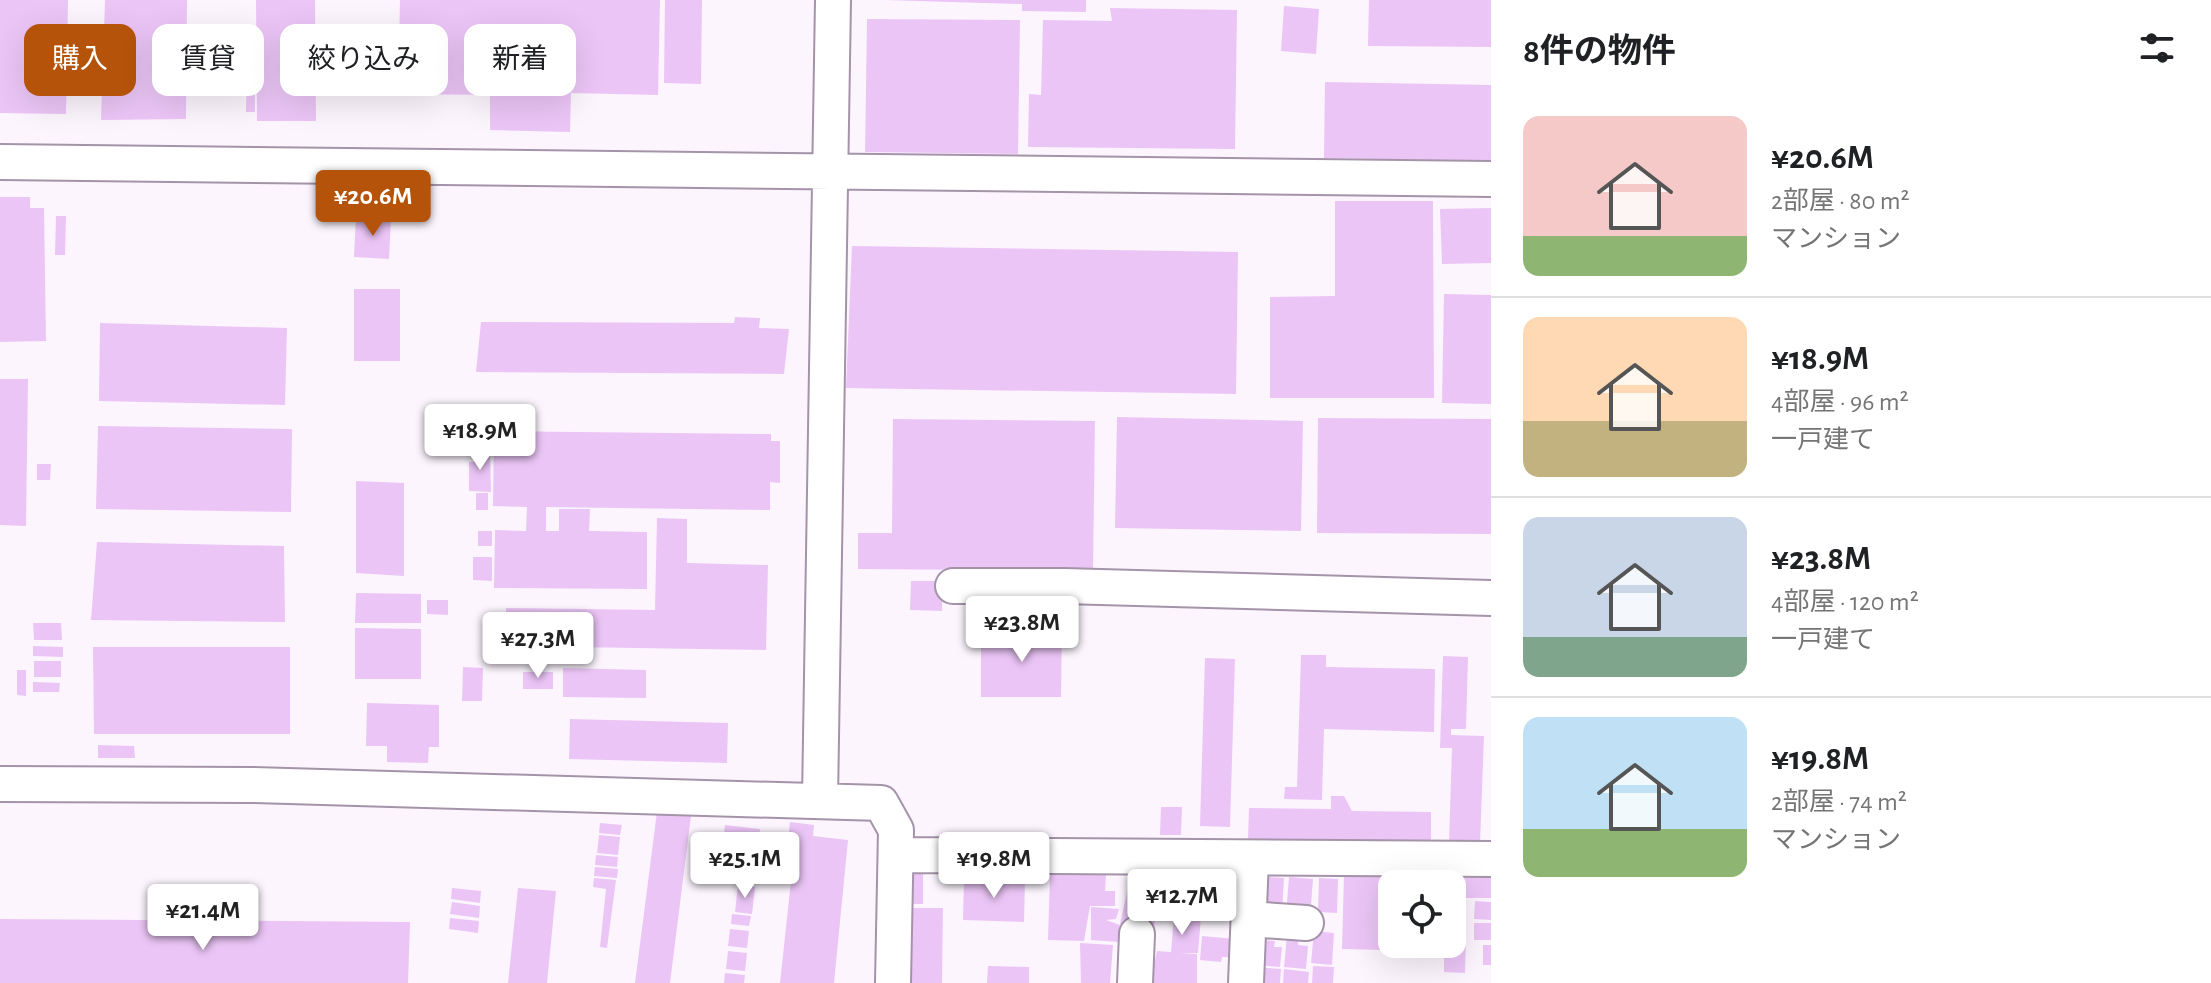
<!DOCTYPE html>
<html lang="ja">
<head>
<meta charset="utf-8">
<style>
	:root { --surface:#fff; --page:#f2f2f2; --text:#202124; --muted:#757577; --line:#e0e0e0; --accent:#b45309 }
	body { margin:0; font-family:"Alegreya Sans","Noto Sans JP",sans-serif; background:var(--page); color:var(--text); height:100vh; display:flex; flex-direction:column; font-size:30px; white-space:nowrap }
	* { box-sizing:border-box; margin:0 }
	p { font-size:26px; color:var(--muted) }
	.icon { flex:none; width:44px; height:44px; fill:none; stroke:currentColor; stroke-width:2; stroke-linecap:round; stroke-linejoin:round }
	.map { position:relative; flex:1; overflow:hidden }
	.side { display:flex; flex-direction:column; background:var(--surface); width:720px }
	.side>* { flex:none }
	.guide { position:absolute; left:24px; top:24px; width:760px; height:72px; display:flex; gap:16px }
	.tools { position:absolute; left:1378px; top:870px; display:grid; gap:16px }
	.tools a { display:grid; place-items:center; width:88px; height:88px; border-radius:16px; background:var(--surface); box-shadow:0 8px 32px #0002; font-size:40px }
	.price { position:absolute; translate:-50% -68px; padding:0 18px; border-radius:8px; background:#fff; color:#222; font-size:26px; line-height:52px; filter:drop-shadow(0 2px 4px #0008) }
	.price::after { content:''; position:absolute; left:50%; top:48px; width:24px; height:18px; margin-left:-12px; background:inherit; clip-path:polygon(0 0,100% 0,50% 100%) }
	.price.on { background:var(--accent); color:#fff }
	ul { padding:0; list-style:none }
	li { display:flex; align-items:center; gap:24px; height:200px; padding:0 32px }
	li+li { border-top:2px solid var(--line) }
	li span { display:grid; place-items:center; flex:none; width:224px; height:160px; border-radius:16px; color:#555 }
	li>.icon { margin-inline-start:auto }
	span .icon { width:96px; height:96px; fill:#fffc; stroke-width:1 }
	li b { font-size:34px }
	h2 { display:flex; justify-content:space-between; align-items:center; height:96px; padding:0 32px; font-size:34px }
	.chip { padding:0 28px; border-radius:16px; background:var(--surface); box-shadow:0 8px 32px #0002; font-size:28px; line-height:72px }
	.chip.on { background:var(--accent); color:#fff }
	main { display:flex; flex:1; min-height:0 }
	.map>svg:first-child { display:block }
	.building { fill:#ebc5f6 }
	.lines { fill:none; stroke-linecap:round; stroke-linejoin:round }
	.minor-casing { stroke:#a493a9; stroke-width:38 }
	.minor { stroke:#fff; stroke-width:34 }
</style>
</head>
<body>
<main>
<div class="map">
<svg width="1491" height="983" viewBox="0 0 1491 983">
	<rect width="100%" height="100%" fill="#fcf5fe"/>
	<path class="building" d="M0,0H68L66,114L0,113Z
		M105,0H187L186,119L101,120Z
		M256,0H315L316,121H257Z
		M400,0H660L658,95L571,93L570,132L490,130V95L398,94Z
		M665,0H702L701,84L664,83Z
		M885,0H1086V12L1022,11V4Z
		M1369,0H1491V47L1368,46Z
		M1284,6L1319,9L1316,54L1281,51Z
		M1110,8L1237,10L1235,149L1028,147L1029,94L1041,95L1043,20L1112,21Z
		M867,19L1020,20L1018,154L865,152Z
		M247,64L255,65V112H246Z
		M1325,82L1491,85V161L1324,158Z
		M0,197H30V208H44L46,341L0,342Z
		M1335,201H1433L1434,398H1270V297L1335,296Z
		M1491,208V263L1442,264L1440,209Z
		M56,216H66L65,255H55Z
		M356,217L391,218L389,259L354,257Z
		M852,246L1238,252L1236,394L846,388Z
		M354,289H400V361H354Z
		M1444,294L1491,295V404L1442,403Z
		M735,317L760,318L759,328L789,329L784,374L476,372L481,322L734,323Z
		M100,323L287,328L285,405L99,401Z
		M0,379H28L26,526L0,525Z
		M1117,417L1303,421L1301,531L1115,528Z
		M1318,418L1491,419V534L1317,533Z
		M893,419L1095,421L1093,571L858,569V533H892Z
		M98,426L292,429L291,512L96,509Z
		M494,431L771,434V441H780V483L770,482V510L546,507V531H559V509H590L589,531L647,532V589L494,588L495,530L526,531L527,507L493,506Z
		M474,449L490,450L491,492L469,491V462H474Z
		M37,464H51L50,480H37Z
		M356,481L404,483V576L356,573Z
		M476,493H488V510H476Z
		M657,518L687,519V563L768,565L766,650L505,646L506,608L655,610Z
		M478,531H492V546H478Z
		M97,542L284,546L285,622L91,620Z
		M473,557H492V581L473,580Z
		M911,581H942V611L910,610Z
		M356,593L421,594V623H355Z
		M427,600H448V615L427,614Z
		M33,623H61L62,640H34Z
		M1033,627H1062L1061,697H981V635H1033Z
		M355,628L421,629V679H355Z
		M33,646L63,647V657L33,656Z
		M93,647H290V734H94Z
		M1301,655H1326V667L1435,669L1434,732L1324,729L1322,800L1284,799L1285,787H1297Z
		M1443,656L1468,657L1466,729H1451V735L1484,736L1480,844L1449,843L1452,748H1440Z
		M1205,658L1235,659L1230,827L1200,826Z
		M34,661H61V677H34Z
		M463,667L483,668L482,701H462Z
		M563,668L646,670V698L563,697Z
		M17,670H26V696L17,695Z
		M523,672H553V689H523Z
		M33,682L60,683L59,692H33Z
		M367,703L439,705V747H429L428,763L387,762V746H366Z
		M570,719L728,723L727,763L569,759Z
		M98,745L134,746L135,758H98Z
		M1331,796H1344L1352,811L1431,812V842L1248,839L1249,808L1331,809Z
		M658,804L692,808L670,983H635Z
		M1161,807H1182L1181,835H1160Z
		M790,822L814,825L813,836L848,840L834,983H780L795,844L788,843Z
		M600,823L622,825L620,835L599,833Z
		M725,825L760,829L754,881L719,877Z
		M599,835L620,837L618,855L597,853Z
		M596,855L618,857L617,867L595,865Z
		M595,867L618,869L617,878L594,876Z
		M904,871H923V904H904Z
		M1050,874L1106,875L1105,891H1115V906H1090L1084,941L1048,940Z
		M1206,874L1240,877L1237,905L1204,906Z
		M1344,875L1427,877L1426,884H1392V944H1424V951L1342,949Z
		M1265,877L1284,878L1282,911L1262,909Z
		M1289,877L1313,879L1311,905L1287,903Z
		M594,878L616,880L607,948L600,947L606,889L593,887Z
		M1177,878L1204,880L1198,953H1180L1197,954V983H1150L1157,951L1171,952Z
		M1319,878L1338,879L1337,913L1318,912Z
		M1463,878H1491V898H1463Z
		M964,879L1025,880L1024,922L963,920Z
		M738,885L755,887L752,914L735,912Z
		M452,888L481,891L480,903L451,899Z
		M518,888L556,891L547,983H508Z
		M1128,888L1158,891L1154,928L1120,924Z
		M1475,901L1491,902V920L1474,919Z
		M452,902L480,906L479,918L450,914Z
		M1091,907L1119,909L1116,919L1106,920L1120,925L1119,942L1091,940Z
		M905,908H943L942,983H904Z
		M732,914L751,916L749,926L731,924Z
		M450,918L479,921L478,933L449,929Z
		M0,919L410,922L408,983H0Z
		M1474,923H1491V940H1474Z
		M730,929L749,931L747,948L728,946Z
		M1314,931L1334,933L1332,965L1311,963Z
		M1202,936L1235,939L1234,957H1222L1221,962L1200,960Z
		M1287,936L1299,937L1298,945L1308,946L1306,969L1284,967Z
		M1258,940L1275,941L1274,947H1282L1280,967L1255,965Z
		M1452,940H1466L1465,973L1444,972V944H1452Z
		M1080,943L1113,945L1110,983H1081Z
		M1483,945H1491V965H1483Z
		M728,951L747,953L745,971L726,969Z
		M988,966L1029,967V983H987Z
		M1313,966L1334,967L1333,983H1312Z
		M1255,967L1281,969L1280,983H1254Z
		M1284,969L1309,972L1308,983H1283Z
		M725,973L745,975L744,983H724Z"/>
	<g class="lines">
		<g class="minor-casing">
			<path id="minor" d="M0,162L1491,179
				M953,586H1064L1491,598
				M0,784L252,785L881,803L896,830L893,983
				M820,800L833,0
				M896,855L1491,859
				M1249,919L1306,923
				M1135,983L1137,934
				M1246,983L1251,858"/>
		</g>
		<use href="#minor" class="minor"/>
	</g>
</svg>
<div class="tools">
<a><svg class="icon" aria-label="locate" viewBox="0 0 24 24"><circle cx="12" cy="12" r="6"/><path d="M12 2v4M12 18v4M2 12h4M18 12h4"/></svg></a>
</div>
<b class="price on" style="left:373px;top:238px">¥20.6M</b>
<b class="price" style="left:480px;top:472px">¥18.9M</b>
<b class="price" style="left:1022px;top:664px">¥23.8M</b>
<b class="price" style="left:538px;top:680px">¥27.3M</b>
<b class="price" style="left:745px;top:900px">¥25.1M</b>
<b class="price" style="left:994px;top:900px">¥19.8M</b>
<b class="price" style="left:1182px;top:937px">¥12.7M</b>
<b class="price" style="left:203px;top:952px">¥21.4M</b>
<div class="guide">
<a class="chip on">購入</a>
<a class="chip">賃貸</a>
<a class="chip">絞り込み</a>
<a class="chip">新着</a>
</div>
</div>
<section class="side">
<h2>8件の物件<svg class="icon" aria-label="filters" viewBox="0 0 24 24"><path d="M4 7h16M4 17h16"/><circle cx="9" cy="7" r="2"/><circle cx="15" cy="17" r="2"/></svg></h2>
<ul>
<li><span style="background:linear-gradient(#f6c9c9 75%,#8fb573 0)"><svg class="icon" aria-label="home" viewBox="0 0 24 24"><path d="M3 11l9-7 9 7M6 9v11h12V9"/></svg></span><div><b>¥20.6M</b><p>2部屋 · 80 m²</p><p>マンション</p></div></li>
<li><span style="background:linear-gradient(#ffd9b3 65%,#c2b280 0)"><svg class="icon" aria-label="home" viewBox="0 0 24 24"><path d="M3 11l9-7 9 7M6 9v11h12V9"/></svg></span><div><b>¥18.9M</b><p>4部屋 · 96 m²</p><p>一戸建て</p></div></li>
<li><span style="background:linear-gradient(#c9d6e8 75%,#7fa58c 0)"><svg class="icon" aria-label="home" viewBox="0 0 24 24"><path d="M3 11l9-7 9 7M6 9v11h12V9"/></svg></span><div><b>¥23.8M</b><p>4部屋 · 120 m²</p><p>一戸建て</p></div></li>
<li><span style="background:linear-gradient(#bfe0f5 70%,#8fb573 0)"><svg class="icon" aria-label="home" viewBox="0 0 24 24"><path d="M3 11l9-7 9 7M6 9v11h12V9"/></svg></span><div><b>¥19.8M</b><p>2部屋 · 74 m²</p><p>マンション</p></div></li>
</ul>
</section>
</main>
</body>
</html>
